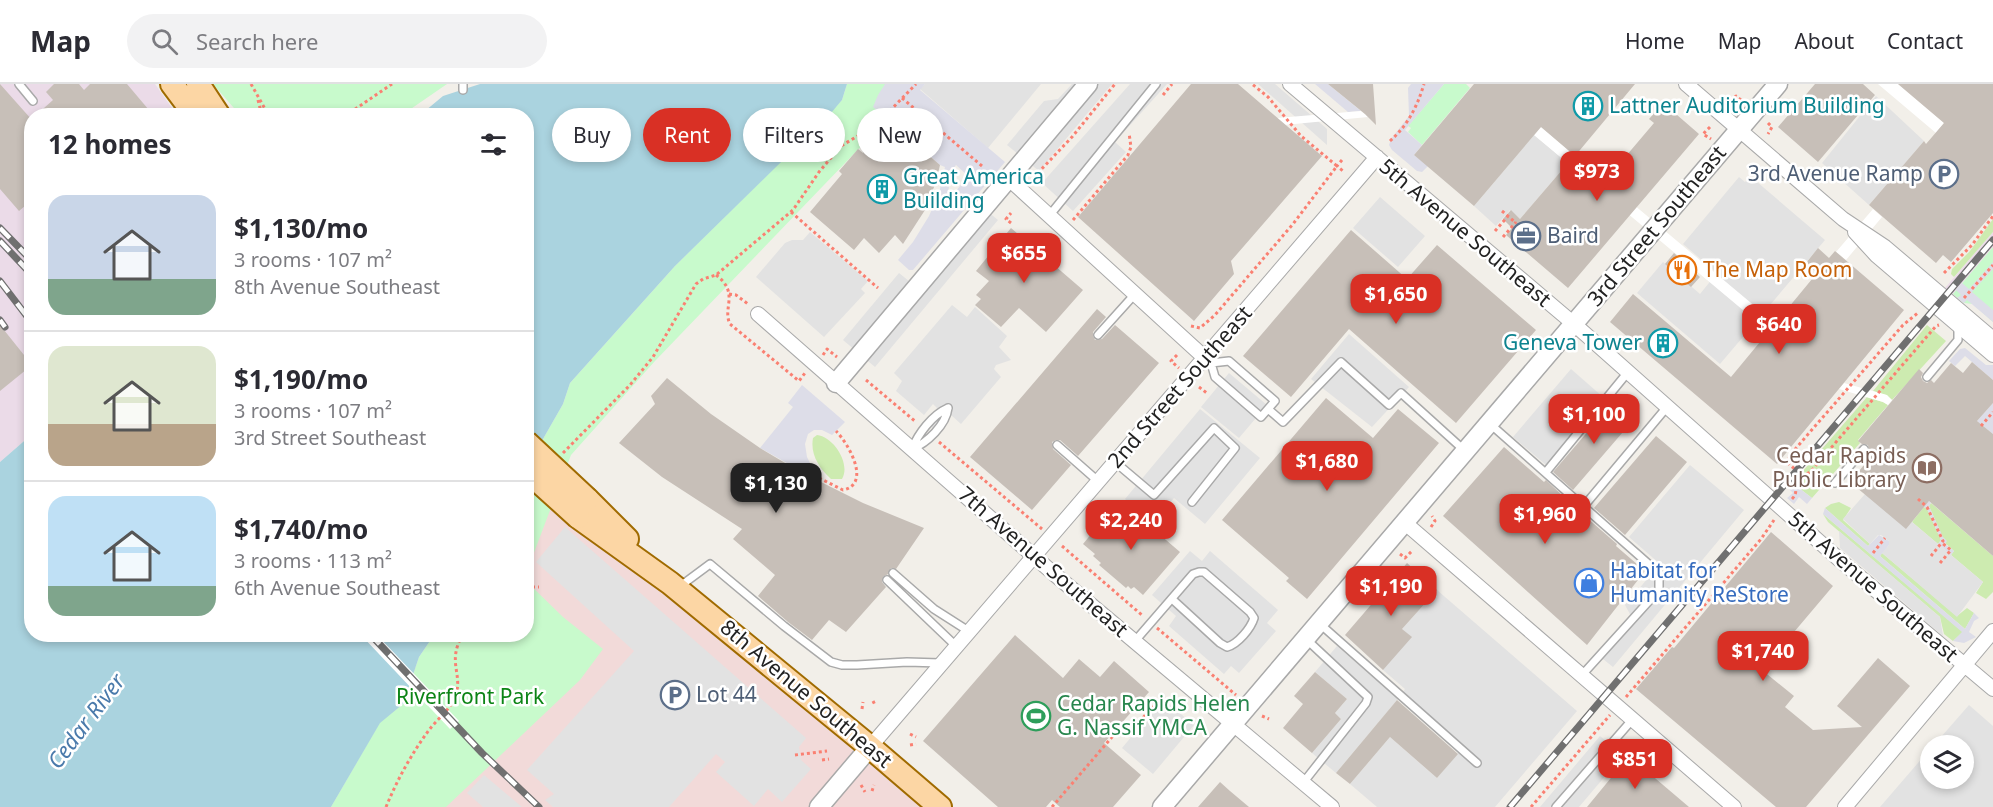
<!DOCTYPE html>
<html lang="en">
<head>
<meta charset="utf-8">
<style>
	:root { --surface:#fff; --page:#f2f2f3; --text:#2b2b33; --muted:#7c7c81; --line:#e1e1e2; --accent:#d93025 }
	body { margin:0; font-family:"Noto Sans",sans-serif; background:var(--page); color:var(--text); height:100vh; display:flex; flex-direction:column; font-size:22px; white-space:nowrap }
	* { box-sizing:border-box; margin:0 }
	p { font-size:20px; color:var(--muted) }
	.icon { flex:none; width:33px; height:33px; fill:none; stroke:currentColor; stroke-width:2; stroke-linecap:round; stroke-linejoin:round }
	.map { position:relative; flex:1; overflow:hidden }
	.drawer { position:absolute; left:24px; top:24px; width:510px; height:534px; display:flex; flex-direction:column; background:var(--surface); border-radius:24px; box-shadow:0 3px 9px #0003 }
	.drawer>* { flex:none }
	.hud { position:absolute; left:552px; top:24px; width:570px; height:54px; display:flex; gap:12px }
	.tools { position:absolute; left:1920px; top:651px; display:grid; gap:12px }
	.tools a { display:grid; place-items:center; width:54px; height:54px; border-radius:50%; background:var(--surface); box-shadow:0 3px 9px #0003; font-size:30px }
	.price { position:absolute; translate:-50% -51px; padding:0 14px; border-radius:12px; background:var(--accent); color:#fff; font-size:20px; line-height:39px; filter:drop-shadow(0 2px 3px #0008) }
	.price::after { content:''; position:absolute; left:50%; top:36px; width:18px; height:14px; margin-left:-9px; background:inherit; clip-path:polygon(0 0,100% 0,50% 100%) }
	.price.selected { background:#222; color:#fff }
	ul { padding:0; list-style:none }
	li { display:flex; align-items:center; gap:18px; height:150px; padding:0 24px }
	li+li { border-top:2px solid var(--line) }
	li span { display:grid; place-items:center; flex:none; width:168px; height:120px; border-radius:18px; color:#555 }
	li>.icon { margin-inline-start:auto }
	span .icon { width:72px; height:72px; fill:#fffc; stroke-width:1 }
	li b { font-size:26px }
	h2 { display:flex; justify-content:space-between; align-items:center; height:72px; padding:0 24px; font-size:26px }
	.pill { padding:0 21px; border-radius:27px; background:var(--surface); box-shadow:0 3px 9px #0003; font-size:21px; line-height:54px }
	.pill.selected { background:var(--accent); color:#fff }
	header { display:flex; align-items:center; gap:36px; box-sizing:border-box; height:84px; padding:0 30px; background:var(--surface); border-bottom:2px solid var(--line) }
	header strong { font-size:28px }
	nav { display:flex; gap:33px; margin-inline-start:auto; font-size:21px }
	.search { width:420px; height:54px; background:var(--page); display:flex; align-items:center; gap:15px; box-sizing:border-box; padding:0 21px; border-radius:33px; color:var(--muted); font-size:22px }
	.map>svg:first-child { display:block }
	.commercial { fill:#f2dad9 }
	.industrial { fill:#ebdbe8 }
	.grass { fill:#cdebb0 }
	.park { fill:#c8facc }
	.parking { fill:#e2e2e2 }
	.plaza { fill:#dddde8; fill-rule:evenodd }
	.water { fill:#aad3df }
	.pier { fill:#fff }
	.building { fill:#c7bfb8 }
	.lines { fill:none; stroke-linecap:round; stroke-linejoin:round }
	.service-casing { stroke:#a9a9a9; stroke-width:10 }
	.minor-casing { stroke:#a9a9a9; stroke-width:16 }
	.tertiary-casing { stroke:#a9a9a9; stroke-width:21 }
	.primary-casing { stroke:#a06b00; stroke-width:26 }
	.path { stroke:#fa8072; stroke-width:3; stroke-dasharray:3 3; stroke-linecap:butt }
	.service { stroke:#fff; stroke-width:7 }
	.minor { stroke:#fff; stroke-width:14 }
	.tertiary { stroke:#fff; stroke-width:18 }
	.primary { stroke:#fcd6a4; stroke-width:22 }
	.rail-casing { stroke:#707070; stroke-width:7 }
	.rail { stroke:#fff; stroke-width:4.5; stroke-dasharray:14; stroke-linecap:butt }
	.primary-bridge-casing { stroke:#a06b00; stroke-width:26; stroke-linecap:butt }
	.primary-bridge { stroke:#fcd6a4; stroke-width:22 }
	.labels { text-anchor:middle; stroke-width:5; stroke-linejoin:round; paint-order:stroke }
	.culture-label { font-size:21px; fill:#0d838f; stroke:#fff; text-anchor:start }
	.service-label { font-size:21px; fill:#4e5e75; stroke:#fff; text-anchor:start }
	.street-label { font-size:21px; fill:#222; stroke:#fff }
	.food-label { font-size:21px; fill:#c56008; stroke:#fff; text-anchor:start }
	.education-label { font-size:21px; fill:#785e54; stroke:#fff; text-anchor:end }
	.shop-label { font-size:21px; fill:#366cbe; stroke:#fff; text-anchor:start }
	.park-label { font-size:21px; fill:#0c8416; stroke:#fff }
	.leisure-label { font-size:21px; fill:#27864d; stroke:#fff; text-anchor:start }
	.water-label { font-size:22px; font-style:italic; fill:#4a7aab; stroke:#fff }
</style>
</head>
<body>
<header>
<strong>Map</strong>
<div class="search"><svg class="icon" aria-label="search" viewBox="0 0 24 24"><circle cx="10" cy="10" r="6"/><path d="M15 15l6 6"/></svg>Search here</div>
<nav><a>Home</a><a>Map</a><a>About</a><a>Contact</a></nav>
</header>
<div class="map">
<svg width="1993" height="723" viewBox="0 0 1993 723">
	<rect width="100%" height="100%" fill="#f2efe9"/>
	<path class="commercial" d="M527,388L940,723H335L434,551L526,550Z"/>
	<path class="industrial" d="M0,0H155L177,31L32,32L31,351L0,378Z
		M1993,148V163L1953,210L1945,204Z"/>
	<path class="grass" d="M1993,135V148L1954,193L1951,190L1952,185L1970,167Z
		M1927,241L1946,257L1892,316L1886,311L1873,307Z
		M1867,313L1883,318L1888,321L1858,356L1860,359L1812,414L1799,404L1804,398L1802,388Z
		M817,351C834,353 851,380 842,395H831C819,384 810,370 813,354Z
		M1839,418L1851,424L1843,436L1870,460L1868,462L1825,424L1831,420Z
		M1931,419L1993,472V508L1986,515L1976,509L1983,498L1951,471L1954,467L1945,459L1929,422Z
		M1924,423L1927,425L1941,456L1938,460L1912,438Z
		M1823,430L1963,548L1953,557L1944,550L1940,533L1828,438Z
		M1882,469L1957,532L1967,524L1974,529L1965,545L1880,472Z"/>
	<path class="park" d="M213,0H447L402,31H240Z
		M847,0H921L655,277L571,371L527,487V383L563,320L570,299L675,182L831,28L842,16Z
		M1444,0H1466L1470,4L1422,61L1408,48L1411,44L1408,42Z
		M1993,163V238L1973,220L1964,219L1953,210Z
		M527,498L563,533L603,565L580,596L446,723H331L380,638L403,620L419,573L434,551L526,550Z"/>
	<path class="parking" d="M925,0H1041L988,64L920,5Z
		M1072,0H1112L1039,87L1007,61L1044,17L1058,15Z
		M1130,0H1167L1115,58L1126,68L1073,127L1042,99Z
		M1258,0H1275L1327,45V61Z
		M1876,12L1924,57L1869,121L1822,79Z
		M1534,51L1568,79L1520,135L1510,126L1496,142L1474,122Z
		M1750,92L1825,156L1720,280L1637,209L1663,178L1700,210L1717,189L1683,160L1739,93L1745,98Z
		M1380,113L1425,152L1398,183L1353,144Z
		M987,127L998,136L875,283L843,256L899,189L920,206Z
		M810,148L868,197L861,205L865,209L824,253L756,193L785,159L792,156H803Z
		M952,221L967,233L975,223L1007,252L999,263L1011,276L996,281L994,285L1001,293L961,340L951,331L938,349L926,338L937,324L933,320L924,331L896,307L902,297L894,289Z
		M1349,250L1409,303L1372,343L1311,295Z
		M1571,285L1603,313L1546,381L1513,353Z
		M1229,289L1267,321L1239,354L1201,323Z
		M1200,325L1260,374L1205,440L1174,414L1153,438L1125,415Z
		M1690,381L1744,426L1613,583L1598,571L1631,532L1625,521L1660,480L1629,453Z
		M1865,410L1912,438L1983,498L1957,533L1882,469L1889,461V457L1881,451H1878L1870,460L1843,435Z
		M565,443L806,654L799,663L801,676L811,685L782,718L768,705L754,722L716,688L725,678L716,670L669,723H553L545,716L554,710L527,686L634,567L536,478Z
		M1839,447L1940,533L1943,552L1840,464Z
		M1190,467L1202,477L1210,467L1278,526L1267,539L1276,547L1239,589L1231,582L1224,590L1169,542L1176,532L1152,511Z
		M1437,506L1577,627L1495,723H1377L1350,700L1390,653L1437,694L1459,668L1398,615L1336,689L1312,669L1341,635L1335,629L1347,615L1315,588L1337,562L1398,615L1405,605L1383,586L1402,545Z
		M1163,615L1194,641L1153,690L1122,664Z
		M1969,621L1993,642V723H1880L1930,665V694H1964V662L1934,661Z
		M1600,652L1623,671L1579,723H1540Z
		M484,691L522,723H483L467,709Z"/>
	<path class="plaza" d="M885,0H925L920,6L1005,78L913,186H909L898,176L913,158L929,132L939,109L945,83L940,81L873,23L878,11ZM956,81L968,92L945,121L953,85Z
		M1315,0H1328L1361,27L1348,28Z
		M1411,0H1444L1405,46L1422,61L1414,71L1428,82L1422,88L1417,87L1392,66L1389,61L1391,55L1409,32L1408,4Z
		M1993,178V185L1972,208L1993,226V238L1967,216L1964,219L1957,214L1961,211L1956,206L1962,199L1969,205Z
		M1965,264L1986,281H1993V296L1965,272L1955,282L1949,277L1960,265Z
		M802,301L845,338L832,351L822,346H814L808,350L805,360L807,373L812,383L820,392L817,396L760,364L793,323L788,319Z
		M1993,319V350L1977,337Z
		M1801,386L1805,394L1799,404L1812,414L1807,420L1799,413L1794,420L1787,414L1793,409L1789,405Z
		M1929,417L1931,419L1929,422L1943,453L1947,457L1945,460L1954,467L1951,471L1938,460L1941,456L1927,425L1924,423Z
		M1825,424L1868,462L1879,451L1889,457V461L1880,472L1965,545L1974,529L1979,534L1974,537L1969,548L1976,553L1964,559L1953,557L1962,548L1823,430Z"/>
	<path class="water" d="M480,0H847L842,16L831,29L675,182L570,299L563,320L527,383L526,32H419L443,12Z
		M31,351L32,550L434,551L419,573L403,620L380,639L331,723H0V378Z"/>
	<path class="pier" d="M1878,0H1898L1944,39L1936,49Z
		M1361,27L1368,33L1284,41L1277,34Z
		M1541,43L1763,229L1756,237L1534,51Z
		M1873,125L1882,133L1846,176L1836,168Z
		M1844,299L1887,311L1892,316L1888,321L1883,318L1839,305Z
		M361,551H377L459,637L450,645Z"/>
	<path class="building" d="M0,0L32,36V116L19,127L0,105Z
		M54,0H79L84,6L90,0H127L154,32H35L53,16L46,8Z
		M1191,0H1238L1322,72L1231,177L1234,190L1194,237L1078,133Z
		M1328,0H1373L1376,41L1365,30Z
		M1474,0H1635L1575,72L1541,43L1474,122L1414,71Z
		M1815,0H1863L1875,11L1818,78L1778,43Z
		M1898,0H1993V129L1951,178L1943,171L1936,179L1869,121L1924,57L1926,60L1944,39Z
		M1669,24L1699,50L1568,204L1506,151L1512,144L1503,135L1511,126L1520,135L1568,79L1598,105L1654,39L1649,35L1658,25L1663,30Z
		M890,38L940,81L936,98L925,126L903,160L895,151L879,169L864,154L854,166L810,128L842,90L839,87L858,65L863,69Z
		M1011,144L1083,206L1046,248L1019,224L1001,243L975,221L981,215L976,211L989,197L976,187Z
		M1351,146L1407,195L1437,161L1536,246L1456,339L1349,245L1291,313L1243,272Z
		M1818,164L1829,174L1835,167L1904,226L1777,380L1610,238L1633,210L1731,293L1817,189L1806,179Z
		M1674,169L1700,193L1691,203L1665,180Z
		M1097,225L1106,233L1093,248V252L1095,256L1102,255L1115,241L1159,279L1078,372L1060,356H1056L1052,358L1053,365L1071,381L1032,426L970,373Z
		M0,241L32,281L0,307Z
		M1972,278L1993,296V319L1977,337L1993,350V472L1929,417L1906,445L1850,398L1873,370L1869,367L1868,361L1862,360L1858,357L1919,285L1923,289L1921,293L1923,297L1927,299L1931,296L1934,299L1951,279L1963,289Z
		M667,294L711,330L760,364L797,386L863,419L924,444L896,485L891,484L888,490L883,493L882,498L886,503L846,548L829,536L812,556L788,538L758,512L775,491L733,455L742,445L662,393L619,359L655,320L651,312Z
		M1326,314L1373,354L1398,325L1439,359L1307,515L1286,497L1289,494L1222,436Z
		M1615,316L1635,334L1573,406L1553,388Z
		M1656,352L1687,378L1625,451L1594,424Z
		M1504,363L1544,398L1546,396L1566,415L1564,416L1585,434L1586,433L1617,460L1616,462L1645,487L1587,561L1443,432Z
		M1111,426L1127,440L1134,432L1143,439L1145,438L1180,468L1143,511L1134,503L1131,505L1128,502L1126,504L1099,481L1101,479L1093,472L1095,470L1083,460Z
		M1771,448L1833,502L1762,586L1794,612L1785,623L1813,646L1862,643L1837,622L1878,574L1910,602L1806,723H1776L1636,605L1672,563L1674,564Z
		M1407,479L1437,506L1402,545L1412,553L1383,586L1345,551Z
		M1015,551L1063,594L1079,575L1100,593L1114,577L1149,608L1104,659L1141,691L1113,723H1060L1052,716L1046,723H998L923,657Z
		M1315,588L1347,615L1335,629L1341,635L1312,669L1283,644L1303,620L1294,612Z
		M1397,616L1458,670L1437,694L1390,653L1350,700L1336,689Z
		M1629,672L1689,723H1587Z
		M1220,698L1230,707L1249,723H1198Z"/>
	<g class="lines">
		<g class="service-casing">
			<path id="service" d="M19,0L33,17
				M463,6V0
				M1049,132L1156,0
				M1098,251L1135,210
				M1205,274L1211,279L1215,293L1261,333L1275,317L1229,277L1211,279
				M1927,293L1958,256V244
				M1268,325L1283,338L1341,278L1389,321L1401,309L1465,367
				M1489,339L1652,483L1659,495V506L1582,591
				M1057,361L1099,398
				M912,365C927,359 946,341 948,324
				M912,365C918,350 932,331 948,324
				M1115,378L1154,411L1214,344L1235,364L1192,418
				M1546,388L1628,288
				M1835,399L1864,365
				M1584,422L1667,323
				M893,489L934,525L970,548
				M887,496L957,563
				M679,503L710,480L784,542L831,578L842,581H857L907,578L940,579
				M1320,540L1477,679
				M1135,557L1193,490L1199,488H1204L1250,528L1254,534C1251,544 1238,560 1227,563L1220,559L1172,515
				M1303,699L1366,619L1368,613L1306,555
				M1556,723L1632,636"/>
		</g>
		<g class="minor-casing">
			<path id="minor" d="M1290,0L1574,240L1841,477L1993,605
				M1686,0L1843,135L1885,163L1993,255
				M1008,94L1205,274
				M1855,148L1877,172L1993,271
				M758,230L1053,489L1332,723
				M1404,438L1734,723
				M870,663L1377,73
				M1845,723L1993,547"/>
		</g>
		<g class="tertiary-casing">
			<path id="tertiary" d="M836,299L1088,0
				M819,723L870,663
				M1162,723L1778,0"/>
		</g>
		<g class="primary-casing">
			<path id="primary" d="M172,0L196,32
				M198,0L219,32
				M587,415L627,455
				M578,433L670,499L870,663L940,723"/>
		</g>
		<path class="path" d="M251,0L269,32
			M1163,11L1172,0
			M902,14L982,82
			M258,16L262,32
			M1730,18L1736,12L1742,17
			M345,32L392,0
			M1768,39L1772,43L1768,50
			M1710,43L1703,50L1711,55
			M1390,57C1408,41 1417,23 1424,0
			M1342,76L1337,82L1343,87
			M1033,100L1036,91L1072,53L1115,0
			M1502,127L1516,139
			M791,128L878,204
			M1073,136L1128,71L1131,63L1129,49
			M1011,139L1006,135L1011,129
			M1495,147L1508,132
			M1503,153L1516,138
			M1944,189L1972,161L1993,132
			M716,191C740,209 722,224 730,240L799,297L805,289
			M729,210L736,211L748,220
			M1964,214L1993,181
			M1191,242L1200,244L1215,231L1293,140L1337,82L1301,52L1268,13L1252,0
			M823,271L827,265L837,273
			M1177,271L1171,277L1179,284
			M866,296L916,338
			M1199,303L1208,310
			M1981,342L1993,328
			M939,358L1042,445
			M563,369L630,301L653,273L696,200L703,195L716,191L793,126L819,88L841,62L876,41L916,0
			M819,394L843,406C872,400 848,359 836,347
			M1801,394L1800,390L1788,379L1790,371L1903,241L1919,228
			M1792,415C1797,410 1795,407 1797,401C1800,395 1807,390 1812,386L1936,242L1939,241
			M1918,415L1927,423L1943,457L1931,472
			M526,425L531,413
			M1431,443L1435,437L1432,432
			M1062,462L1143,532
			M1873,469L1885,454
			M1400,470L1405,474L1412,467
			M1940,479L1951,466L1942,459
			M526,503H539
			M1157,544L1236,611
			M1626,613L1761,455L1774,436
			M873,617L875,621
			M862,625L863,618
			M1262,632L1269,635
			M910,650L916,653
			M910,661L916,660
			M795,671L827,667
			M822,676L829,675
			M861,701L865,708
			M872,707L874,701
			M386,723C397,696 412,669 429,646C437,635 450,626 455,613C464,590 446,579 463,550
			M1052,723L1118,646L1126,653L1163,611
			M1531,723L1610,631"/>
		<use href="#service" class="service"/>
		<use href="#minor" class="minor"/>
		<use href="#tertiary" class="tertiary"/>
		<use href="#primary" class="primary"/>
		<g class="rail-casing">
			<path id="rail" d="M0,144L32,177
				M0,157L32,191
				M0,197L32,239
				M0,236L5,243
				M370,550L482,669L539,723
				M1510,723L1993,156"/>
		</g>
		<use href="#rail" class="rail"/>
		<g class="primary-bridge-casing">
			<path id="primary-bridge" d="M526,358L587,415
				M526,386L578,433"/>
		</g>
		<use href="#primary-bridge" class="primary-bridge"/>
	</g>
	<defs>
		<g id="building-ring" transform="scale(1.5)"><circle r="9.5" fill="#fff" stroke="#0f9aa8" stroke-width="1.5"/><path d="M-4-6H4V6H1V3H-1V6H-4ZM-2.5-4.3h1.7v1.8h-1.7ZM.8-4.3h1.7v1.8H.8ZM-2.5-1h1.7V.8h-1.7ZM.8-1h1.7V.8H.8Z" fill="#0f9aa8"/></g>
		<g id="parking-ring" transform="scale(1.5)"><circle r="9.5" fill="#fff" stroke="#5c6f8a" stroke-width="1.5"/><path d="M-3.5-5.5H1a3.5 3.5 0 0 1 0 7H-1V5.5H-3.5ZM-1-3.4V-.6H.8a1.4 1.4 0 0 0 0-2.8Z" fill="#5c6f8a"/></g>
		<g id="office-ring" transform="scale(1.5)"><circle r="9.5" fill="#fff" stroke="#5c6f8a" stroke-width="1.5"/><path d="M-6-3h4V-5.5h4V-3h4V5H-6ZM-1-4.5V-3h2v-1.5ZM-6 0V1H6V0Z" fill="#5c6f8a"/></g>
		<g id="restaurant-ring" transform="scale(1.5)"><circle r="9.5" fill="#fff" stroke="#e8710a" stroke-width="1.5"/><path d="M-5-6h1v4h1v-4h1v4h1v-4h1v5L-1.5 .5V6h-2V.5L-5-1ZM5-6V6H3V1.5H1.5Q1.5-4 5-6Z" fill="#e8710a"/></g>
		<g id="library-ring" transform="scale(1.5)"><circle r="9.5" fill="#fff" stroke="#8d6e63" stroke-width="1.5"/><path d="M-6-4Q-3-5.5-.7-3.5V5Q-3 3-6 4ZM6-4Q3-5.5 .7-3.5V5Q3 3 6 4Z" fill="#8d6e63"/></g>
		<g id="shop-ring" transform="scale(1.5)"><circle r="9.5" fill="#fff" stroke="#3f7fe0" stroke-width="1.5"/><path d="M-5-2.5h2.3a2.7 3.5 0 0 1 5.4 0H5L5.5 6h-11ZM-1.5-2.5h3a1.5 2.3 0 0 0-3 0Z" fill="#3f7fe0"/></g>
		<g id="stadium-ring" transform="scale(1.5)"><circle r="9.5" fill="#fff" stroke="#2e9e5b" stroke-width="1.5"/><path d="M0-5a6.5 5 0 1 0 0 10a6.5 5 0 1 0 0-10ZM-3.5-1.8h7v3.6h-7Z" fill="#2e9e5b"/></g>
	</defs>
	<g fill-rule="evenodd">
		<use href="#building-ring" x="1588" y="22"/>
		<use href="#parking-ring" x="1944" y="90"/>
		<use href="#building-ring" x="882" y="105"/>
		<use href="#office-ring" x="1526" y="152"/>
		<use href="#restaurant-ring" x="1682" y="186"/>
		<use href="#building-ring" x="1663" y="259"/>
		<use href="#library-ring" x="1927" y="384"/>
		<use href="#shop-ring" x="1589" y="499"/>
		<use href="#parking-ring" x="675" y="611"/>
		<use href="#stadium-ring" x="1036" y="632"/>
	</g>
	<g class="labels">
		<g class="culture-label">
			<text x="1609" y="29">Lattner Auditorium Building</text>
			<text x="903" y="100">Great America<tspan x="903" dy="24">Building</tspan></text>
			<text x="1642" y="266" text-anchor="end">Geneva Tower</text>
		</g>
		<g class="service-label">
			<text x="1923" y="97" text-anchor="end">3rd Avenue Ramp</text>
			<text x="1547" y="159">Baird</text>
			<text x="696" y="618">Lot 44</text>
		</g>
		<g class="street-label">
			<text transform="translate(1657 142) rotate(-50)" y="7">3rd Street Southeast</text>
			<text transform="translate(1465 149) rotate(40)" y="7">5th Avenue Southeast</text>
			<text transform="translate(1180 303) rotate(-49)" y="7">2nd Street Southeast</text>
			<text transform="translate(1043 478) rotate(41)" y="7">7th Avenue Southeast</text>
			<text transform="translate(1873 503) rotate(41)" y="7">5th Avenue Southeast</text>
			<text transform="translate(806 610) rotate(40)" y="7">8th Avenue Southeast</text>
		</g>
		<g class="food-label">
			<text x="1703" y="193">The Map Room</text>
		</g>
		<g class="education-label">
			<text x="1906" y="379">Cedar Rapids<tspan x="1906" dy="24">Public Library</tspan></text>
		</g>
		<g class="shop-label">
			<text x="1610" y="494">Habitat for<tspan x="1610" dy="24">Humanity ReStore</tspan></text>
		</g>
		<g class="park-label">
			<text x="470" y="620">Riverfront Park</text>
		</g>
		<g class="leisure-label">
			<text x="1057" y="627">Cedar Rapids Helen<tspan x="1057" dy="24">G. Nassif YMCA</tspan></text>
		</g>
		<g class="water-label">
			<text transform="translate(86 637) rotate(-53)" y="8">Cedar River</text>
		</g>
	</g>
</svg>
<div class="tools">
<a><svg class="icon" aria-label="layers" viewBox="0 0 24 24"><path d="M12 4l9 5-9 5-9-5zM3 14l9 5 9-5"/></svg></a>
</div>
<b class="price" style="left:1597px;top:118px">$973</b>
<b class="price" style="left:1024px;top:200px">$655</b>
<b class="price" style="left:1396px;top:241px">$1,650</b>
<b class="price" style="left:1779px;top:271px">$640</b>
<b class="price" style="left:1594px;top:361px">$1,100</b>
<b class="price" style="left:1327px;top:408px">$1,680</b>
<b class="price selected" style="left:776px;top:430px">$1,130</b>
<b class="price" style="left:1545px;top:461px">$1,960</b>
<b class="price" style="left:1131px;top:467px">$2,240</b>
<b class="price" style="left:1391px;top:533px">$1,190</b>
<b class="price" style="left:1763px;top:598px">$1,740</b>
<b class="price" style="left:1635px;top:706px">$851</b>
<div class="hud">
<a class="pill">Buy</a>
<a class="pill selected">Rent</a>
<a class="pill">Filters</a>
<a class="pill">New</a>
</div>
<section class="drawer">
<h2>12 homes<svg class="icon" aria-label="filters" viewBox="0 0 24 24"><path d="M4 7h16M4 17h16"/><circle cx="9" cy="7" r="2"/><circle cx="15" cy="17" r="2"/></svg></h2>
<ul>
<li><span style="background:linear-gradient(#c9d6e8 70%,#7fa58c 0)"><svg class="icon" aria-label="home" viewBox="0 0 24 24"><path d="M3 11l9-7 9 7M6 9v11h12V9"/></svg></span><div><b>$1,130/mo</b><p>3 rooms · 107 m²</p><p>8th Avenue Southeast</p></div></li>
<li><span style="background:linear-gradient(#dfe7d0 65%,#b9a48a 0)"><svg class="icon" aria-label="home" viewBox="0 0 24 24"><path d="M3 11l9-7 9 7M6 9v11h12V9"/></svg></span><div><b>$1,190/mo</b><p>3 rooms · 107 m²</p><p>3rd Street Southeast</p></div></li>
<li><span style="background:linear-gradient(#bfe0f5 75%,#7fa58c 0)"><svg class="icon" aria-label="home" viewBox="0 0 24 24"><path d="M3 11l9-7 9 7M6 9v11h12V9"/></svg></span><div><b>$1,740/mo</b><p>3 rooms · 113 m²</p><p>6th Avenue Southeast</p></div></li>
</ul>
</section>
</div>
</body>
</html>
